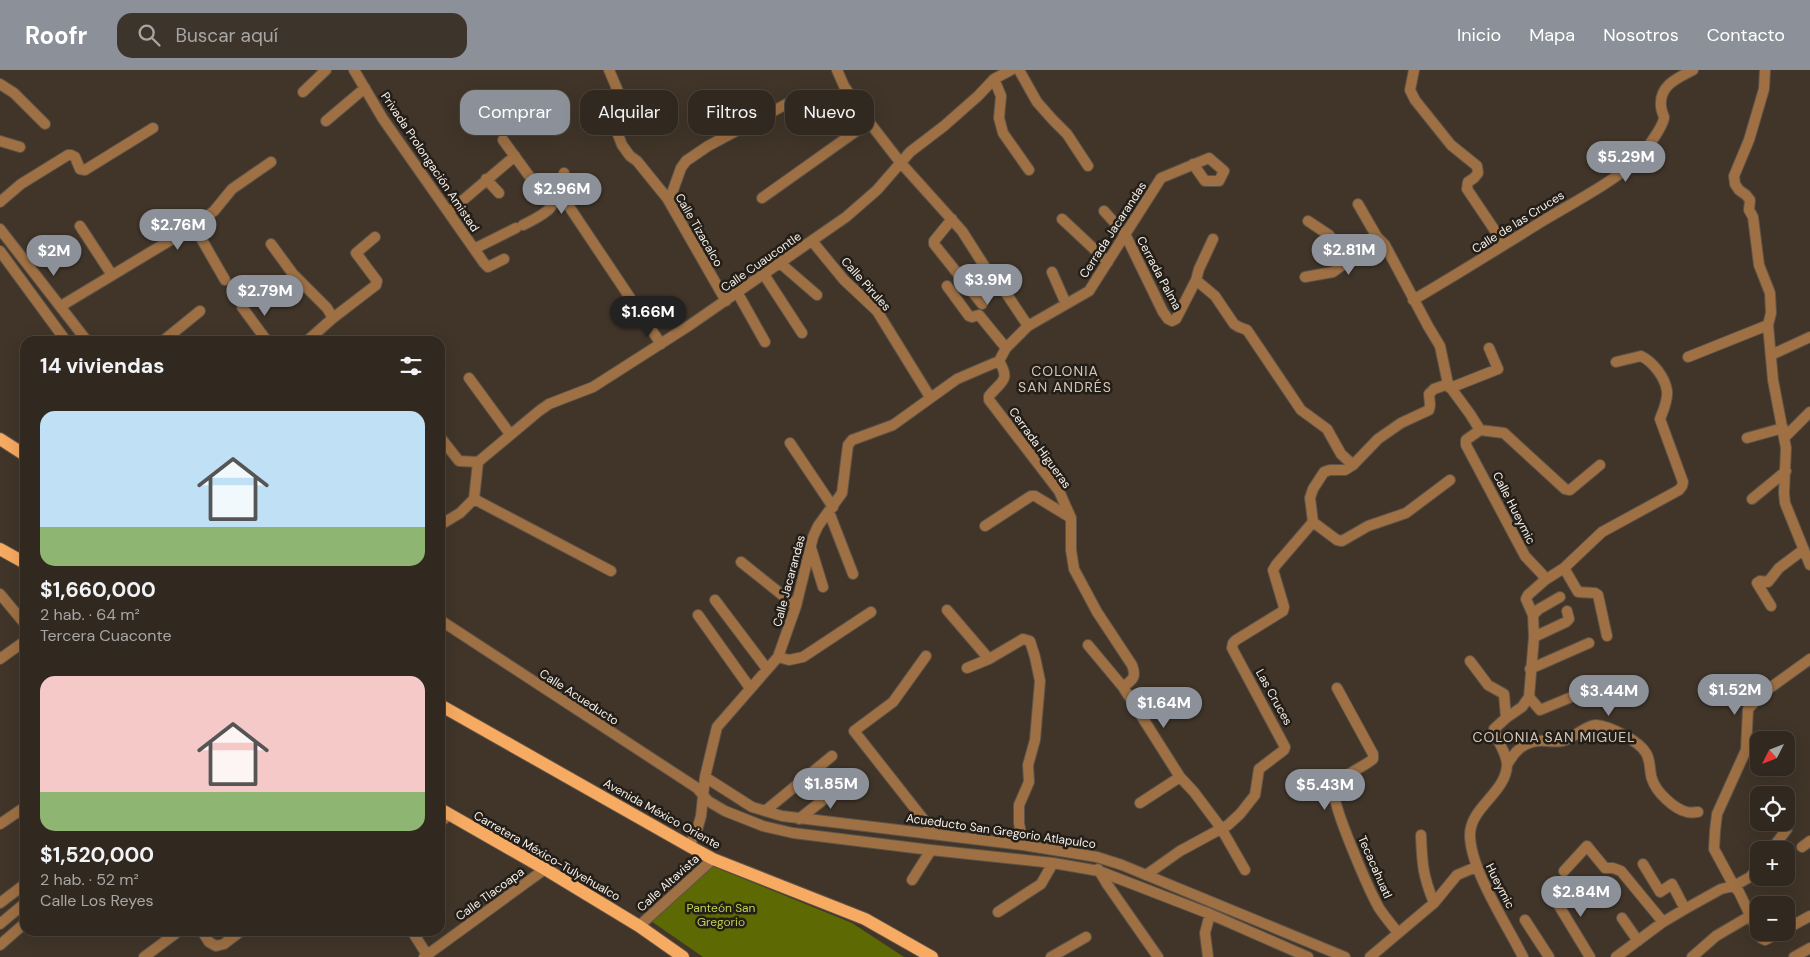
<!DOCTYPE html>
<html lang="es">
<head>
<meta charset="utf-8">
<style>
	:root { --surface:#31281f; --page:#3d342c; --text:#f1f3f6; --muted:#a8a6a4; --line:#4c443d; --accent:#8c9099 }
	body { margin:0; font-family:"DM Sans",sans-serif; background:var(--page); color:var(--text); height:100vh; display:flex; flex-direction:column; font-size:19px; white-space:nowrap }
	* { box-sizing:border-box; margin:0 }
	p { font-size:16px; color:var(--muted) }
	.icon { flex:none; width:28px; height:28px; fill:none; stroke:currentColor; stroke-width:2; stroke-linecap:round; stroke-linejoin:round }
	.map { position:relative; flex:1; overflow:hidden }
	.side { position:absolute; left:20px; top:266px; width:425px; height:600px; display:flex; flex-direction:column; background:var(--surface); border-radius:15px; box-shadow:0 5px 20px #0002,0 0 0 1px var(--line) }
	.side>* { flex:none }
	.guide { position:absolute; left:460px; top:20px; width:475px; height:45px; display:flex; gap:10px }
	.needle { width:32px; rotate:228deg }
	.controls { position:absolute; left:1750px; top:661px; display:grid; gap:10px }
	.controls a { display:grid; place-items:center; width:45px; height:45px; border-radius:10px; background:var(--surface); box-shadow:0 5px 20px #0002,0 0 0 1px var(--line); font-size:25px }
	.price { position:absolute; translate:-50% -42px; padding:0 11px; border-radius:18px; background:var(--accent); color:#fff; font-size:16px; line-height:32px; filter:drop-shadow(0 1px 2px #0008) }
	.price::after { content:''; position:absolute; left:50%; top:30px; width:15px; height:11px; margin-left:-8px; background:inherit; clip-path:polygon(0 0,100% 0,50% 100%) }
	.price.on { background:#222; color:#fff }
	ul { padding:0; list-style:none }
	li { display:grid; align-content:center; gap:10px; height:265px; padding:0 20px }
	li span { display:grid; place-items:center; height:155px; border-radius:15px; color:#555 }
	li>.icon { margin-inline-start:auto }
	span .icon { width:90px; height:90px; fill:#fffc; stroke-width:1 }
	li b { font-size:21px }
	h2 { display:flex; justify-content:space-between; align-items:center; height:60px; padding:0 20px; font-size:21px }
	.pill { padding:0 18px; border-radius:15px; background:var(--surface); box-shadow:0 5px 20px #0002,0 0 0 1px var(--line); font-size:18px; line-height:45px }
	.pill.on { background:var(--accent); color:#fff }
	header { display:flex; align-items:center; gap:30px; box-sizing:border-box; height:70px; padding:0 25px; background:var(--accent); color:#fff }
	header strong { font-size:24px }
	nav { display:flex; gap:28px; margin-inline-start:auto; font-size:18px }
	.search { width:350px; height:45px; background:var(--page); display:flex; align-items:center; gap:12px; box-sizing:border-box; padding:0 18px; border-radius:15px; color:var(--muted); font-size:19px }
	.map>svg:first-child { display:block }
	.green { fill:#5d6902 }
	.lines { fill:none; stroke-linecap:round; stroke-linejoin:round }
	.minor-casing { stroke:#5e5348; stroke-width:12 }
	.major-casing { stroke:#5e5348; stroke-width:14 }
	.minor { stroke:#9e7044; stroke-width:10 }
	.major { stroke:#f7aa61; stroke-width:12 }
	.labels { text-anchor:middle; stroke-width:5; stroke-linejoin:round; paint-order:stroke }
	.street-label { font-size:12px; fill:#f7f0e8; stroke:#231e18 }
	.park-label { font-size:12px; fill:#bfd34f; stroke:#231e18 }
	.neighbourhood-label { font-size:14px; letter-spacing:1px; fill:#d7c8b9; stroke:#231e18 }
</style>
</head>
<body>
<header>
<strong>Roofr</strong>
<div class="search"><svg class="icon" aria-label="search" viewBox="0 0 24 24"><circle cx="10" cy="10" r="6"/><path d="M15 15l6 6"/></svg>Buscar aquí</div>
<nav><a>Inicio</a><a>Mapa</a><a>Nosotros</a><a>Contacto</a></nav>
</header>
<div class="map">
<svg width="1810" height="887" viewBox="0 0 1810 887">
	<rect width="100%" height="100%" fill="#413529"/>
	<path class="green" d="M712,796L852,853L904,887H703L651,851Z"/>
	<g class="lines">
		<g class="minor-casing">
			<path id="minor" d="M354,0L383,49L484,193L488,197L504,189
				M609,0L626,40L617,62L622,75L630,86L637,91L667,128L726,231
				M837,0L844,16L869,52L900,92L962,161L992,208L1002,217L1028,256
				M1019,0L1037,32L1053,50L1067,64L1088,96
				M1414,0L1410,20L1415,30L1451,75L1477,96L1478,103L1474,108L1468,112L1467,119L1504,174
				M1765,0L1764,19L1749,70L1734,106L1735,114L1739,120L1746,125L1750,130L1749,140L1753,147L1759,195L1770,223L1771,243L1768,255L1773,310L1786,378L1784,423L1785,433L1810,495
				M994,9L1001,26L999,48L1003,63L1029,100
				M0,14L14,23L45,54
				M303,22L326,0
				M326,51L365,18
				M503,70L535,114
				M0,71L20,77
				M486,109L499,123
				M558,124L566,132L661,274
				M667,128L672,123L681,98L686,91L708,76L796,29
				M762,128L869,52
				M0,132L21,114L68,85H71L75,87L80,99L85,100L153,58
				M1358,134L1377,167L1385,175L1428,256L1440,276L1448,314L1470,344L1480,360L1466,370V375L1525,486L1542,504L1545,510L1528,525L1526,529L1533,545L1534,567L1529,627L1522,637L1506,648L1494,659C1496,671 1507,682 1507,695C1506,723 1470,737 1470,765C1470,799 1507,855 1523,887
				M1104,141L1125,164L1163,242L1168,249L1172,251L1176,249L1196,210L1199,199L1213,169
				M449,142L515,86
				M952,149L934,171V174L982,234
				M1062,149L1108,192
				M1308,151L1329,165L1348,191
				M523,155C556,139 553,137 564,103
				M80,156L112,205
				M194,156L225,210
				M0,159L87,271
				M812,171L844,210L877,241L930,327
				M271,174L293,204L327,238L333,248
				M474,179L516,158
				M0,181L66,271
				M780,193L817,225
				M1052,202L1066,234
				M763,203L802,263
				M1305,207L1333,202L1348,191L1361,178L1377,167
				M1196,210L1215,226L1234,254L1239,257L1247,260L1301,340L1327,359L1341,384L1353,395
				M947,216L969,246L972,247L979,245L1006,278
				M737,222L765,272
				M1413,230C1458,204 1502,176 1546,149C1576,131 1609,114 1635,92C1642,86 1664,56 1664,47C1663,44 1661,40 1661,36C1659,15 1678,8 1693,0
				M61,236L194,156L214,141L232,119L271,92
				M242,237L267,271
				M163,271L200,241
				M307,271L333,248L376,215L377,211L356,183L375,167
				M1771,285L1810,267
				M1688,287L1768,255
				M999,291C1011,311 1001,311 989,326V330L1059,421L1071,448V480L1074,499L1097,542L1132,595C1137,608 1132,610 1123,617
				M469,308L510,364
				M1450,318L1498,299L1489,278
				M1480,360L1504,363L1565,419L1570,420L1600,395
				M440,367L459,391L478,392
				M1785,367L1810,342
				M1747,368L1783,358
				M790,373L833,437
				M474,429L611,501
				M1752,429L1786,401
				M829,442L853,504
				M1313,452L1337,470L1342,471L1368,456L1406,443L1450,410
				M440,455L460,443L474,429L478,392L539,341L549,334L593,317L690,255L846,147L877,120L910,82L944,56L978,26L994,9L1011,0
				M985,456L1031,426H1035L1071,448
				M811,478L823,517
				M741,492L796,536
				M1564,498L1578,522L1595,523L1598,525L1607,566
				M1545,510L1564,498L1602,462L1679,420L1682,416L1683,412L1660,349C1663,341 1668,331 1667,321C1665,307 1653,292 1641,286L1616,292
				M0,524L25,554
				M715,530L767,599
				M1771,536L1757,513L1760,511L1768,512L1779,498L1803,480
				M947,540L989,589
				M698,545L750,618
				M1533,545L1539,539L1560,527
				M440,550L697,718L708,731L725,741L763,756L793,763L931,780L1053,793L1099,801L1210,844L1308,887
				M1534,567L1566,552L1569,549L1567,541
				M1088,575L1123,617L1180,707L1194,722L1221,758L1245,800
				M926,586L893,632L854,661L935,764
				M778,587L789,590L803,587L871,542
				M0,589L25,571
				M1470,591L1488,615L1504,624L1506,648
				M967,598L989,589L1023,569L1030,571L1035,587L1040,611L1035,670L1028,695L1029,712L1019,735V753L1023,775
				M1530,599L1589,573
				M1337,618L1373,684V689C1364,697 1336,708 1334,719C1331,734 1370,822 1379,838C1385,847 1392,855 1398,863
				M1529,627L1540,640L1603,614
				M1507,695C1514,682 1523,672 1539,671C1546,670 1555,673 1562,671C1573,669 1586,655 1596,655C1610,656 1639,671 1646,683C1651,691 1649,700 1652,709C1656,722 1674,739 1687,742C1690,743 1695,742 1698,742
				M705,707L752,737L782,746L1023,775L1097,787L1122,795L1345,887
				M1140,733L1180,707
				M765,741L832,686
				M799,749L847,711
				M440,752L449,745
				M0,754L25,737
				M1421,765C1422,794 1423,806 1434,833
				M689,776L697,760L701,746L705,707L717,657L778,587L796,536L813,467L818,456L842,423L848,375L852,370L893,355L957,309L999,291L1006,278L1028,256L1089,221L1161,108L1209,88L1224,101L1219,111H1205L1193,94
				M1802,777L1810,771
				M1771,780L1787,759
				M1643,794L1660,822L1672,814L1685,839
				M1759,797L1750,807L1734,816L1739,822L1761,868L1765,870L1780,862
				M1098,799L1107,814L1158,887
				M1564,801L1587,776L1605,798H1613L1621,801L1663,852
				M1146,805L1180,781L1228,755L1240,744L1255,725L1259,699L1284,680L1285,677L1232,578L1233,573L1236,570L1283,541L1284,537L1273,500L1276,495L1313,452L1310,428L1313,419L1324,402L1330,400H1345L1353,395L1378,369L1401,353L1429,340L1430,335L1429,324L1434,319L1448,314
				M912,810L931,780
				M1550,821L1590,887
				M0,833L25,814
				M998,842L1041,814L1053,793
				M1622,848L1638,871
				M1525,850L1549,887
				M0,854L25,833
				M639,856L713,789
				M1786,859L1810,846
				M202,861L209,872L216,876L224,874L241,861
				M412,861L427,885
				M0,875L25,853
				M144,887L179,861
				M424,887L545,799
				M1051,887L1086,867
				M1208,887L1205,863L1210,844
				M1370,887L1434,833L1457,805L1476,797
				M1616,887L1663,852L1685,839L1721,819L1734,816L1714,779L1715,761L1717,744L1746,680L1748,639L1763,623L1810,589
				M1692,887L1716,866L1750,846
				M1794,887L1810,878"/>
		</g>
		<g class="major-casing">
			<path id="major" d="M0,369L25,385
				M0,479L25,493
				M440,635L689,776L713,789L865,849L932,887
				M440,739L545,799L639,856L683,887"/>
		</g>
		<use href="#minor" class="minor"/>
		<use href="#major" class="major"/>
	</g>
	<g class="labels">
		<g class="street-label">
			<text transform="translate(430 92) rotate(56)" y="4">Privada Prolongación Amistad</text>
			<text transform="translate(1518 152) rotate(-32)" y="4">Calle de las Cruces</text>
			<text transform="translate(699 160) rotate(60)" y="4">Calle Tizacalco</text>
			<text transform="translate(1113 160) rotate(-57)" y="4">Cerrada Jacarandas</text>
			<text transform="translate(761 192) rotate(-35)" y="4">Calle Cuaucontle</text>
			<text transform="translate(1159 203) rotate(62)" y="4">Cerrada Palma</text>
			<text transform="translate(866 214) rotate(48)" y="4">Calle Pirules</text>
			<text transform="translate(1040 378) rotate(54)" y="4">Cerrada Higueras</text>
			<text transform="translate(1514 438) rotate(63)" y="4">Calle Hueymic</text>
			<text transform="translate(789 511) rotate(-75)" y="4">Calle Jacarandas</text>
			<text transform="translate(579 627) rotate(33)" y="4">Calle Acueducto</text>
			<text transform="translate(1274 627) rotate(61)" y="4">Las Cruces</text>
			<text transform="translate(662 744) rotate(29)" y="4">Avenida México Oriente</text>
			<text transform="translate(1001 761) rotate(8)" y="4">Acueducto San Gregorio Atlapulco</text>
			<text transform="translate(547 786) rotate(30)" y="4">Carretera México-Tulyehualco</text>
			<text transform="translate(1375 797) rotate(66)" y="4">Tecacahuatl</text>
			<text transform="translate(668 813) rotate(-42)" y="4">Calle Altavista</text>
			<text transform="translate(1500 816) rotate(63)" y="4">Hueymic</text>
			<text transform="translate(490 824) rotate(-36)" y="4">Calle Tlacoapa</text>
		</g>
		<g class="park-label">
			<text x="721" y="842">Panteón San<tspan x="721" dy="14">Gregorio</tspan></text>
		</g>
		<g class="neighbourhood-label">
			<text x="1065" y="306">COLONIA<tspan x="1065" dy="16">SAN ANDRÉS</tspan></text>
			<text x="1554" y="672">COLONIA SAN MIGUEL</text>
		</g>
	</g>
</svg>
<div class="controls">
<a><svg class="needle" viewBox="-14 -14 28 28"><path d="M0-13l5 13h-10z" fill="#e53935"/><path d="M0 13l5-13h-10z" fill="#a8a6a4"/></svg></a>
<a><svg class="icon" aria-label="locate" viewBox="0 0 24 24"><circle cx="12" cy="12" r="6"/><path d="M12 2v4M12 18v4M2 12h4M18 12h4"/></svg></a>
<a>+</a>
<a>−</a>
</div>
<b class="price" style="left:1626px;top:113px">$5.29M</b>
<b class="price" style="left:562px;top:145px">$2.96M</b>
<b class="price" style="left:178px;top:181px">$2.76M</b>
<b class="price" style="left:1349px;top:206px">$2.81M</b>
<b class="price" style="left:54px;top:207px">$2M</b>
<b class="price" style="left:988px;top:236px">$3.9M</b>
<b class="price" style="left:265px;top:247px">$2.79M</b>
<b class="price on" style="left:648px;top:268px">$1.66M</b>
<b class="price" style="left:1735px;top:646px">$1.52M</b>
<b class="price" style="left:1609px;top:647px">$3.44M</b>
<b class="price" style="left:1164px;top:659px">$1.64M</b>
<b class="price" style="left:831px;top:740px">$1.85M</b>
<b class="price" style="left:1325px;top:741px">$5.43M</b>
<b class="price" style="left:1581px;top:848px">$2.84M</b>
<div class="guide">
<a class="pill on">Comprar</a>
<a class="pill">Alquilar</a>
<a class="pill">Filtros</a>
<a class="pill">Nuevo</a>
</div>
<section class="side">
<h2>14 viviendas<svg class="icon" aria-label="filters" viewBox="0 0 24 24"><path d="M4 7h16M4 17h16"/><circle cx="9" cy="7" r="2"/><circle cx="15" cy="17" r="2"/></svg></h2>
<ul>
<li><span style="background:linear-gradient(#bfe0f5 75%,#8fb573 0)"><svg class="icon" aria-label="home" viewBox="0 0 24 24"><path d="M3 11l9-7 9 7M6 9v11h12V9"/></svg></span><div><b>$1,660,000</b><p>2 hab. · 64 m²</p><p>Tercera Cuaconte</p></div></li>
<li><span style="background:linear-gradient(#f6c9c9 75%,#8fb573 0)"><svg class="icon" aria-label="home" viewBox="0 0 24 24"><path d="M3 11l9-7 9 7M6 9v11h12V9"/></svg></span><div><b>$1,520,000</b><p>2 hab. · 52 m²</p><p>Calle Los Reyes</p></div></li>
</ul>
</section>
</div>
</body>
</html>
